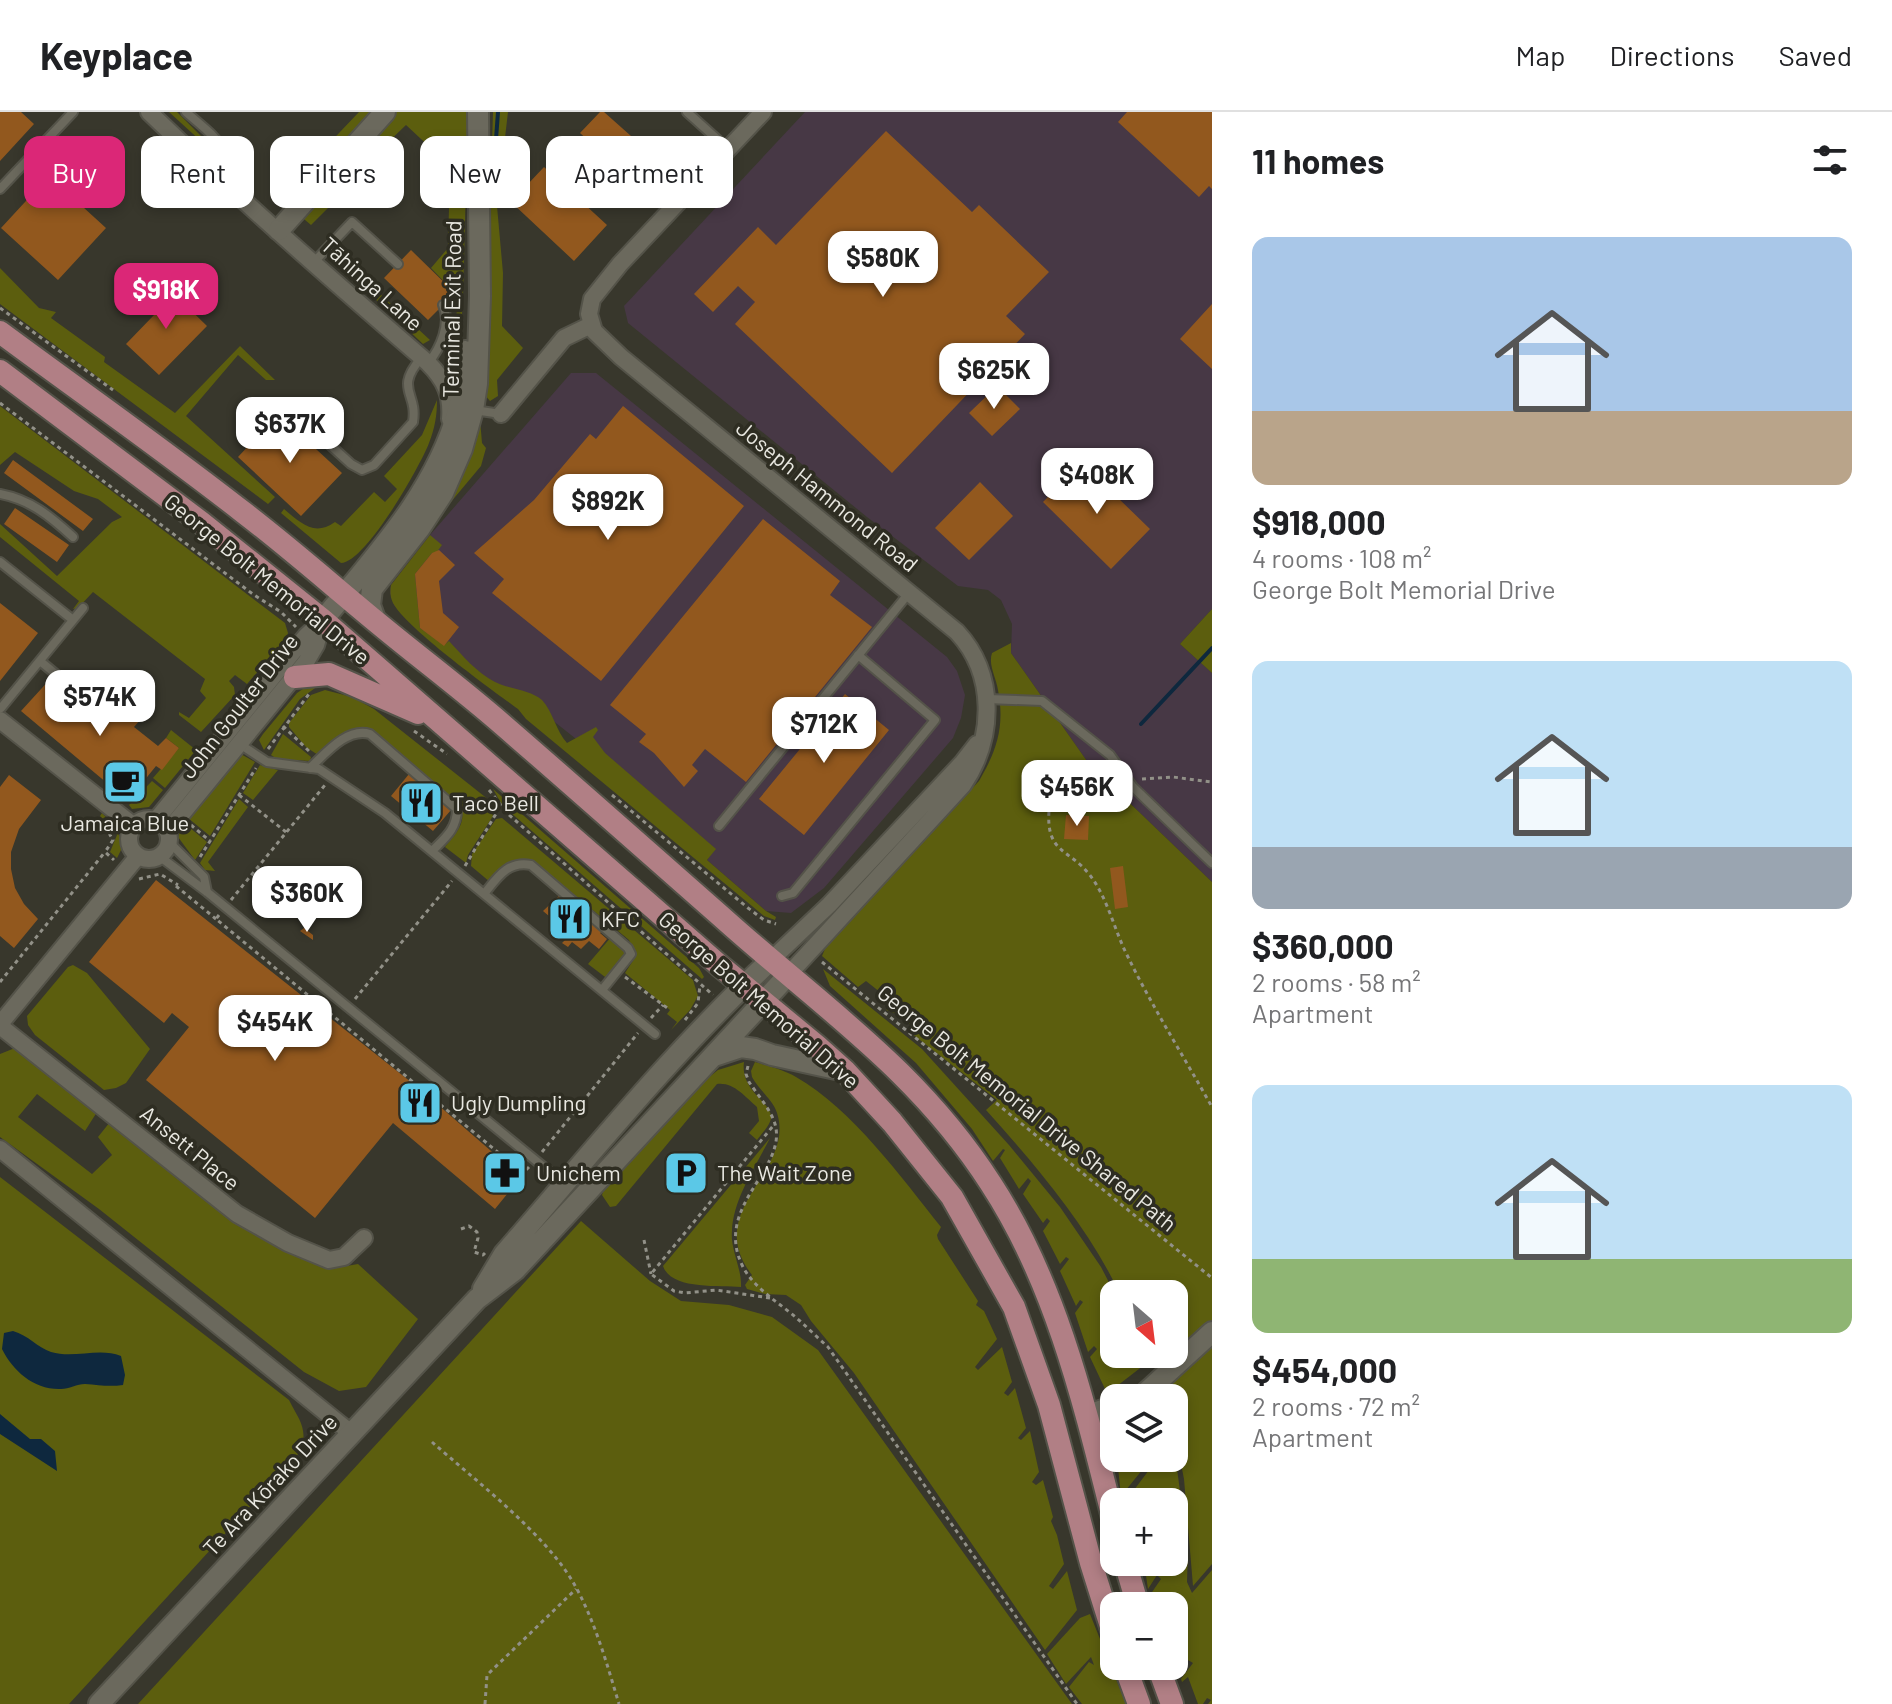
<!DOCTYPE html>
<html lang="en">
<head>
<meta charset="utf-8">
<style>
	:root { --surface:#fff; --page:#f6f6f6; --text:#202124; --muted:#757577; --line:#e0e0e0; --accent:#db2777 }
	body { margin:0; font-family:Barlow,sans-serif; background:var(--page); color:var(--text); height:100vh; display:flex; flex-direction:column; font-size:30px; white-space:nowrap }
	* { box-sizing:border-box; margin:0 }
	p { font-size:26px; color:var(--muted) }
	.icon { flex:none; width:44px; height:44px; fill:none; stroke:currentColor; stroke-width:2; stroke-linecap:round; stroke-linejoin:round }
	.map { position:relative; flex:1; overflow:hidden }
	.side { display:flex; flex-direction:column; background:var(--surface); width:680px }
	.side>* { flex:none }
	.banner { position:absolute; left:24px; top:24px; width:760px; height:72px; display:flex; gap:16px }
	.needle { width:52px; rotate:152deg }
	.tools { position:absolute; left:1100px; top:1168px; display:grid; gap:16px }
	.tools a { display:grid; place-items:center; width:88px; height:88px; border-radius:16px; background:var(--surface); box-shadow:0 4px 12px #0003; font-size:40px }
	.price { position:absolute; translate:-50% -68px; padding:0 18px; border-radius:16px; background:#fff; color:#222; font-size:26px; line-height:52px; filter:drop-shadow(0 2px 4px #0008) }
	.price::after { content:''; position:absolute; left:50%; top:48px; width:24px; height:18px; margin-left:-12px; background:inherit; clip-path:polygon(0 0,100% 0,50% 100%) }
	.price.active { background:var(--accent); color:#fff }
	ul { padding:0; list-style:none }
	li { display:grid; align-content:center; gap:16px; height:424px; padding:0 40px }
	li span { display:grid; place-items:center; height:248px; border-radius:16px; color:#555 }
	li>.icon { margin-inline-start:auto }
	span .icon { width:144px; height:144px; fill:#fffc; stroke-width:1 }
	li b { font-size:34px }
	h2 { display:flex; justify-content:space-between; align-items:center; height:96px; padding:0 40px; font-size:34px }
	.chip { padding:0 28px; border-radius:16px; background:var(--surface); box-shadow:0 4px 12px #0003; font-size:28px; line-height:72px }
	.chip.active { background:var(--accent); color:#fff }
	header { display:flex; align-items:center; gap:48px; box-sizing:border-box; height:112px; padding:0 40px; background:var(--surface); border-bottom:2px solid var(--line) }
	header strong { font-size:38px }
	nav { display:flex; gap:44px; margin-inline-start:auto; font-size:28px }
	main { display:flex; flex:1; min-height:0 }
	.map>svg:first-child { display:block }
	.industrial { fill:#473845 }
	.green { fill:#5c5e0e }
	.water { fill:#0e283e }
	.lines { fill:none; stroke-linecap:round; stroke-linejoin:round }
	.stream { stroke:#0e283e; stroke-width:4 }
	.building { fill:#92581e }
	.service-casing { stroke:#545349; stroke-width:12 }
	.minor-casing { stroke:#545349; stroke-width:20 }
	.tertiary-casing { stroke:#545349; stroke-width:24 }
	.primary-casing { stroke:#545349; stroke-width:26 }
	.path { stroke:#929188; stroke-width:3; stroke-dasharray:4 4; stroke-linecap:butt }
	.service { stroke:#6b695d; stroke-width:8 }
	.minor { stroke:#6b695d; stroke-width:16 }
	.tertiary { stroke:#6b695d; stroke-width:20 }
	.primary { stroke:#b17f85; stroke-width:22 }
	.labels { text-anchor:middle; stroke-width:7; stroke-linejoin:round; paint-order:stroke }
	.street-label { font-size:22px; fill:#e9e8e1; stroke:#2e2d22 }
	.poi-label { font-size:22px; fill:#e9e8e1; stroke:#2e2d22; text-anchor:start }
</style>
</head>
<body>
<header>
<strong>Keyplace</strong>
<nav><a>Map</a><a>Directions</a><a>Saved</a></nav>
</header>
<main>
<div class="map">
<svg width="1212" height="1592" viewBox="0 0 1212 1592">
	<rect width="100%" height="100%" fill="#38372c"/>
	<path class="industrial" d="M805,0H1212V497L1180,532L1212,561V770L1089,652L1011,541L1012,512L1001,488L988,478L958,474L867,405L628,211L624,194Z
		M571,261H596L947,545L957,559L965,583L961,606L953,626L824,776L791,801L766,799L707,748L715,737L537,596L462,553L421,520L394,493L390,481L391,473L430,423Z"/>
	<path class="green" d="M169,0H177L207,30L215,42Z
		M359,0H371L290,95L272,88L281,82Z
		M393,0H468L463,184L458,270L454,271L448,259L453,254L454,246L442,234L455,211L459,185L431,156L448,136L450,54L406,13L378,40L380,44L311,113L298,102L302,97L332,77L369,37L371,26Z
		M493,0H508L497,94L503,161L502,214L523,236L497,268L498,284L490,289L484,282Z
		M340,145L430,228L423,232L338,152Z
		M0,156L39,196L56,200L51,206L105,245L104,250L175,301L240,234L275,268H266L238,243L186,304L275,385L268,392L0,192Z
		M437,288C437,303 435,316 429,331C420,355 365,451 341,451L281,401L284,397C301,411 314,425 335,410L341,414L374,380L385,390L397,377L384,364L422,323Z
		M0,294L285,511L288,521L286,527L247,572L235,563L229,569L234,575L235,583L201,620L179,603V600L189,606L206,586L200,579L205,567L93,480L78,496L73,497L79,489L0,425V412L57,464L112,410L122,405L98,387L74,379L15,340L0,353Z
		M480,307L482,331L486,336L481,354L430,415Z
		M430,423L442,433L436,441H432L415,462L420,516L444,533L449,529C463,544 476,560 495,570C509,577 531,578 542,588C553,600 556,619 567,631L596,615L598,618L593,625L605,641L716,737L707,748L766,799L776,805L775,808L764,804L526,607L518,597C491,577 407,517 393,491C390,485 390,479 391,473Z
		M1212,497V561L1180,532Z
		M1011,531V541L1089,652L1212,770V1209L1174,1240V1182H1120C1087,1113 1037,1055 986,998L997,988L911,921L915,916L897,902L886,898L895,892L866,869L858,875L822,844L828,830L979,669C997,638 1005,614 998,578C996,565 988,553 992,541Z
		M313,570L322,571L300,587L264,638L259,628L263,622L297,581Z
		M325,578L352,585L374,597L489,688L493,704L468,743L466,751L445,735C457,720 468,710 459,691L368,617L349,618L318,643L306,635L289,615V611L311,583Z
		M171,618L196,638L165,676L153,666L179,636L166,626Z
		M283,622L311,645L310,649L277,647L271,643Z
		M239,641L255,650L210,724L188,706Z
		M260,653L278,658L253,688L243,681Z
		M152,669L163,678L149,695L132,697L129,693Z
		M493,677L699,856L704,865L702,867L502,693Z
		M239,687L248,695L208,750L215,759L205,758L200,751Z
		M102,701L112,711L124,732L117,746L110,740L117,723L100,704Z
		M502,706L693,868L698,884L690,898L671,918L677,910L667,902L670,898L625,861L636,844L629,828L533,749C511,746 503,753 490,770L471,754L472,742L496,707Z
		M183,710L207,730L195,748L178,725Z
		M612,824L625,837L627,845L609,868L588,852Z
		M73,853L87,861L150,937L126,971L116,976L104,978L35,923L28,913L27,904L68,855Z
		M823,857L922,937L1009,1033L1060,1095L1101,1155L1115,1182L1114,1242H1144L1148,1250L1113,1277L1106,1279L1090,1245L1097,1237L1094,1234L1088,1240L1075,1201L1083,1190L1080,1188L1076,1194L1060,1159L1069,1147L1066,1145L1060,1152L1043,1119L1050,1109L1047,1106L1043,1111L1023,1082L1031,1069L1028,1066L1019,1077L1000,1046L1005,1038L1003,1037L993,1049L972,1017L916,951L830,874Z
		M15,936L97,1000L85,1019L37,982L18,1005L92,1062L112,1043L98,1025L110,1010L244,1115L297,1145L330,1157L358,1152L418,1207L366,1275L339,1279L304,1260L99,1097L0,1025V942Z
		M744,950C740,979 772,990 771,1006C770,1014 761,1022 757,1028L749,1021L759,1009L757,995C745,985 734,970 717,972L616,1094L610,1095L602,1083L603,1080L703,970L718,958Z
		M755,950C768,954 784,958 796,965C853,998 901,1065 941,1115L937,1123L938,1127L978,1189L976,1193L984,1199L997,1227L975,1255L978,1258L1002,1235L1012,1270L1004,1281L1008,1284L1015,1276L1026,1316L1018,1326L1021,1328L1030,1319L1039,1360L1032,1370L1036,1373L1043,1368L1053,1405L1051,1409L1057,1423L1064,1452L1049,1474L1053,1477L1067,1459L1077,1498L1045,1538L854,1261L811,1209L801,1193L786,1183L765,1182L747,1177L745,1173L752,1163C701,1097 796,1060 777,1001C773,988 759,978 752,965L751,959Z
		M770,1026C756,1054 733,1087 732,1119C730,1137 742,1156 741,1175C718,1173 671,1178 663,1154Z
		M0,1065L289,1288C299,1308 309,1317 300,1340L69,1592H0Z
		M581,1109L650,1169L681,1189L729,1193L772,1205L818,1238L1072,1592H138Z
		M1212,1235V1452L1193,1474L1184,1367L1174,1317V1286H1165L1163,1279Z
		M1174,1334L1187,1432L1185,1435L1188,1439L1187,1470L1192,1481L1212,1458V1592H1208L1211,1588L1207,1586L1203,1592H1198L1188,1565L1182,1570L1181,1567L1193,1551L1188,1548L1180,1558L1174,1545V1513L1177,1509L1174,1507V1494H1157L1155,1480L1148,1486L1161,1467L1157,1463L1148,1477L1144,1450H1174V1390H1128V1386L1158,1346H1174Z
		M1117,1346H1152L1121,1384Z
		M1090,1502L1126,1592H1082L1069,1575L1089,1550L1094,1553L1091,1545L1066,1572L1047,1542L1080,1506Z"/>
	<path class="water" d="M13,1219C28,1223 38,1236 51,1240C74,1247 99,1235 121,1244L125,1263L123,1273C109,1275 99,1273 85,1272C77,1272 69,1277 61,1277C34,1278 13,1259 2,1237L4,1221Z
		M0,1302L30,1327H41L55,1339L57,1359L0,1322Z"/>
	<g class="lines">
		<path class="stream" d="M492,82L498,0
			M1141,612L1212,536"/>
	</g>
	<path class="building" d="M0,0H21L34,12L0,49Z
		M600,0H604L640,32L618,56L580,21Z
		M1127,0H1212V77L1209,74L1199,85L1118,10Z
		M886,19L972,100L979,93L1049,160L1006,204L1025,222L892,361L735,212L755,190L738,174L713,200L694,182L758,115L776,133Z
		M544,55L607,113L574,149L511,90Z
		M49,64L106,116L58,168L1,116Z
		M411,138L455,181L428,208L384,166Z
		M166,174L207,214L159,263L126,232L154,203L146,195Z
		M1212,192V257L1180,227Z
		M997,274L1020,297L992,324L969,301Z
		M623,294L744,394L601,569L492,481L504,467L474,441L534,388L590,322L596,327Z
		M278,302L342,361L301,404L238,345Z
		M13,348L93,407L83,419L4,361Z
		M1082,351L1150,417L1111,457L1043,390Z
		M980,370L1013,404L969,448L935,416Z
		M15,396L69,433L57,450L4,412Z
		M763,407L840,469L830,483L872,515L746,670L705,637L692,653L698,659L684,675L654,641L639,630L646,622L610,593Z
		M439,438L455,453L439,469L443,501L459,515L444,534L420,516L415,462L432,441Z
		M0,491L38,521L0,569Z
		M52,565L94,601L104,582L111,589L114,586L141,607L134,615L158,634L166,626L179,636L162,658L156,654L139,675L143,679L132,692L21,599Z
		M845,582L889,618L804,723L759,687Z
		M409,662L451,698L433,719L391,684Z
		M9,663L41,688L19,717L11,740V757L15,776L24,792L38,807L14,836L0,824V675Z
		M1066,703L1089,704L1088,728L1064,727Z
		M1123,754L1128,795L1115,797L1110,756Z
		M156,768L421,978L521,1065L495,1097L393,1011L315,1106L146,968L189,915L172,901L164,911L89,850Z
		M560,783L603,819L600,821L607,827L599,837L589,829L581,837L572,830L568,835L562,831L567,826L558,819L562,815L543,799Z
		M304,816L313,823V828L300,819Z"/>
	<g class="lines">
		<g class="service-casing">
			<path id="service" d="M186,0C215,26 227,29 228,70
				M687,0L728,37
				M0,77L73,0
				M314,150L352,110L398,152
				M428,251C441,236 451,211 443,193
				M285,292L351,352L362,358L374,353L413,310C418,280 394,278 421,246
				M474,298L501,302
				M0,382C31,388 50,404 73,425
				M0,450L73,508
				M40,549L97,596
				M987,587L1042,589L1110,643L1133,675L1212,751
				M1,596L83,496
				M238,631L267,650L319,657L385,701L655,922
				M310,656C325,642 347,615 370,622L457,697C457,717 445,726 432,739
				M719,714L909,481
				M169,730L204,765L207,780
				M159,744L207,780L556,1065
				M484,782C497,766 508,748 531,753L628,836L631,842L602,878
				M782,784L793,781L935,608L858,543"/>
		</g>
		<g class="minor-casing">
			<path id="minor" d="M149,0C239,87 333,169 428,251C445,268 452,283 450,307
				M763,0L620,152L592,187L589,202L594,219L621,245L957,520C996,562 995,626 963,673L789,862
				M501,302L564,226L591,213
				M0,608L134,714
				M129 727a20 20 0 1 1 40 0a20 20 0 1 1-40 0Z
				M156,708L306,524L321,510
				M168,719L306,550L316,533L323,508
				M771,848L829,793L963,650L977,632
				M0,912L138,744
				M0,914L237,1102L288,1131L329,1148L344,1145L364,1126
				M0,1037L351,1321"/>
		</g>
		<g class="tertiary-casing">
			<path id="tertiary" d="M279,118L385,0
				M323,508C375,444 435,381 458,299C463,280 464,259 465,239
				M376,510L370,493L372,477L420,416L443,381L462,337L473,298L477,272L480,184L478,0
				M717,943L741,935L755,937L772,943L845,959
				M483,1177L504,1142C591,1042 674,938 771,848
				M1140,1286L1212,1220
				M1086,1304L1114,1294
				M1096,1338L1114,1315
				M99,1592L477,1187L515,1158L789,862"/>
		</g>
		<g class="primary-casing">
			<path id="primary" d="M0,220C81,280 164,338 243,400C290,436 334,475 379,512C420,546 463,578 503,613C577,677 650,742 724,807C822,895 918,958 991,1072C1057,1173 1085,1295 1114,1410
				M0,259L202,411L323,508L719,853L817,934L845,959L892,1010L952,1085L1014,1195L1049,1293L1091,1451L1114,1524
				M295,565L329,562L418,601
				M1125,1450L1138,1494
				M1125,1554L1139,1592
				M1158,1554L1172,1592"/>
		</g>
		<path class="path" d="M0,196L113,278
			M0,291L254,483L281,500L296,515
			M283,614L311,641
			M414,619L447,642
			M268,637L309,582
			M1142,667L1173,665L1212,670
			M1114,668C1093,667 1051,670 1049,699C1046,741 1069,737 1089,762C1108,786 1114,818 1128,845C1153,896 1184,945 1212,995
			M489,678L508,702L713,883
			M239,683L286,720
			M612,683L748,796L764,808L776,812
			M191,713L210,729
			M105,714L113,728L105,740L114,748
			M200,745L256,656
			M465,754L497,700L496,691
			M139,767L160,762L178,773
			M176,774L216,807
			M231,788L325,673
			M219,803L216,807L523,1061L529,1055
			M822,850L1212,1166
			M625,865L670,898
			M0,870L105,740
			M355,887L452,769
			M651,906L663,893
			M685,908L698,891L700,873
			M748,954L746,962L749,970C757,982 771,998 775,1012C788,1058 712,1094 743,1155C756,1179 782,1192 801,1210C810,1218 819,1227 828,1235L1077,1592
			M542,1040L638,921
			M461,1117L469,1114L477,1120L478,1126L474,1140L483,1143L485,1141
			M644,1128L651,1162
			M770,1186L716,1178L685,1181L674,1179L651,1162L773,1014
			M432,1330C476,1369 543,1420 573,1470C594,1506 607,1552 619,1592
			M485,1592L487,1563L576,1477"/>
		<use href="#service" class="service"/>
		<use href="#minor" class="minor"/>
		<use href="#tertiary" class="tertiary"/>
		<use href="#primary" class="primary"/>
	</g>
	<defs>
		<g id="cafe-square" transform="scale(2.3)"><rect x="-9" y="-9" width="18" height="18" rx="4" fill="#5bc8e7" stroke="#2e2d22"/><path d="M-5.5-4.5H6V0H3Q3 3.5 0 3.5H-2.5Q-5.5 3.5-5.5 0ZM3-3.2v2h1.7v-2ZM-6 4.5H4V6H-6Z" fill="#111"/></g>
		<g id="restaurant-square" transform="scale(2.3)"><rect x="-9" y="-9" width="18" height="18" rx="4" fill="#5bc8e7" stroke="#2e2d22"/><path d="M-5-6h1v4h1v-4h1v4h1v-4h1v5L-1.5 .5V6h-2V.5L-5-1ZM5-6V6H3V1.5H1.5Q1.5-4 5-6Z" fill="#111"/></g>
		<g id="pharmacy-square" transform="scale(2.3)"><rect x="-9" y="-9" width="18" height="18" rx="4" fill="#5bc8e7" stroke="#2e2d22"/><path d="M-2-6h4v4h4v4h-4v4h-4v-4h-4v-4h4Z" fill="#111"/></g>
		<g id="parking-square" transform="scale(2.3)"><rect x="-9" y="-9" width="18" height="18" rx="4" fill="#5bc8e7" stroke="#2e2d22"/><path d="M-3.5-5.5H1a3.5 3.5 0 0 1 0 7H-1V5.5H-3.5ZM-1-3.4V-.6H.8a1.4 1.4 0 0 0 0-2.8Z" fill="#111"/></g>
	</defs>
	<g fill-rule="evenodd">
		<use href="#cafe-square" x="125" y="670"/>
		<use href="#restaurant-square" x="421" y="691"/>
		<use href="#restaurant-square" x="570" y="807"/>
		<use href="#restaurant-square" x="420" y="991"/>
		<use href="#pharmacy-square" x="505" y="1061"/>
		<use href="#parking-square" x="686" y="1061"/>
	</g>
	<g class="labels">
		<g class="street-label">
			<text transform="translate(372 172) rotate(42)" y="8">Tāhinga Lane</text>
			<text transform="translate(452 197) rotate(-89)" y="8">Terminal Exit Road</text>
			<text transform="translate(827 384) rotate(39)" y="8">Joseph Hammond Road</text>
			<text transform="translate(267 467) rotate(39)" y="8">George Bolt Memorial Drive</text>
			<text transform="translate(239 594) rotate(-52)" y="8">John Goulter Drive</text>
			<text transform="translate(759 888) rotate(41)" y="8">George Bolt Memorial Drive</text>
			<text transform="translate(1027 996) rotate(39)" y="8">George Bolt Memorial Drive Shared Path</text>
			<text transform="translate(190 1036) rotate(39)" y="8">Ansett Place</text>
			<text transform="translate(270 1373) rotate(-47)" y="8">Te Ara Kōrako Drive</text>
		</g>
		<g class="poi-label">
			<text x="452" y="699">Taco Bell</text>
			<text x="125" y="719" text-anchor="middle">Jamaica Blue</text>
			<text x="601" y="815">KFC</text>
			<text x="451" y="999">Ugly Dumpling</text>
			<text x="536" y="1069">Unichem</text>
			<text x="717" y="1069">The Wait Zone</text>
		</g>
	</g>
</svg>
<div class="tools">
<a><svg class="needle" viewBox="-14 -14 28 28"><path d="M0-13l5 13h-10z" fill="#e53935"/><path d="M0 13l5-13h-10z" fill="#757577"/></svg></a>
<a><svg class="icon" aria-label="layers" viewBox="0 0 24 24"><path d="M12 4l9 5-9 5-9-5zM3 14l9 5 9-5"/></svg></a>
<a>+</a>
<a>−</a>
</div>
<b class="price" style="left:883px;top:187px">$580K</b>
<b class="price active" style="left:166px;top:219px">$918K</b>
<b class="price" style="left:994px;top:299px">$625K</b>
<b class="price" style="left:290px;top:353px">$637K</b>
<b class="price" style="left:1097px;top:404px">$408K</b>
<b class="price" style="left:608px;top:430px">$892K</b>
<b class="price" style="left:100px;top:626px">$574K</b>
<b class="price" style="left:824px;top:653px">$712K</b>
<b class="price" style="left:1077px;top:716px">$456K</b>
<b class="price" style="left:307px;top:822px">$360K</b>
<b class="price" style="left:275px;top:951px">$454K</b>
<div class="banner">
<a class="chip active">Buy</a>
<a class="chip">Rent</a>
<a class="chip">Filters</a>
<a class="chip">New</a>
<a class="chip">Apartment</a>
</div>
</div>
<section class="side">
<h2>11 homes<svg class="icon" aria-label="filters" viewBox="0 0 24 24"><path d="M4 7h16M4 17h16"/><circle cx="9" cy="7" r="2"/><circle cx="15" cy="17" r="2"/></svg></h2>
<ul>
<li><span style="background:linear-gradient(#a9c7e8 70%,#b9a48a 0)"><svg class="icon" aria-label="home" viewBox="0 0 24 24"><path d="M3 11l9-7 9 7M6 9v11h12V9"/></svg></span><div><b>$918,000</b><p>4 rooms · 108 m²</p><p>George Bolt Memorial Drive</p></div></li>
<li><span style="background:linear-gradient(#bfe0f5 75%,#9aa5b1 0)"><svg class="icon" aria-label="home" viewBox="0 0 24 24"><path d="M3 11l9-7 9 7M6 9v11h12V9"/></svg></span><div><b>$360,000</b><p>2 rooms · 58 m²</p><p>Apartment</p></div></li>
<li><span style="background:linear-gradient(#bfe0f5 70%,#8fb573 0)"><svg class="icon" aria-label="home" viewBox="0 0 24 24"><path d="M3 11l9-7 9 7M6 9v11h12V9"/></svg></span><div><b>$454,000</b><p>2 rooms · 72 m²</p><p>Apartment</p></div></li>
</ul>
</section>
</main>
</body>
</html>
